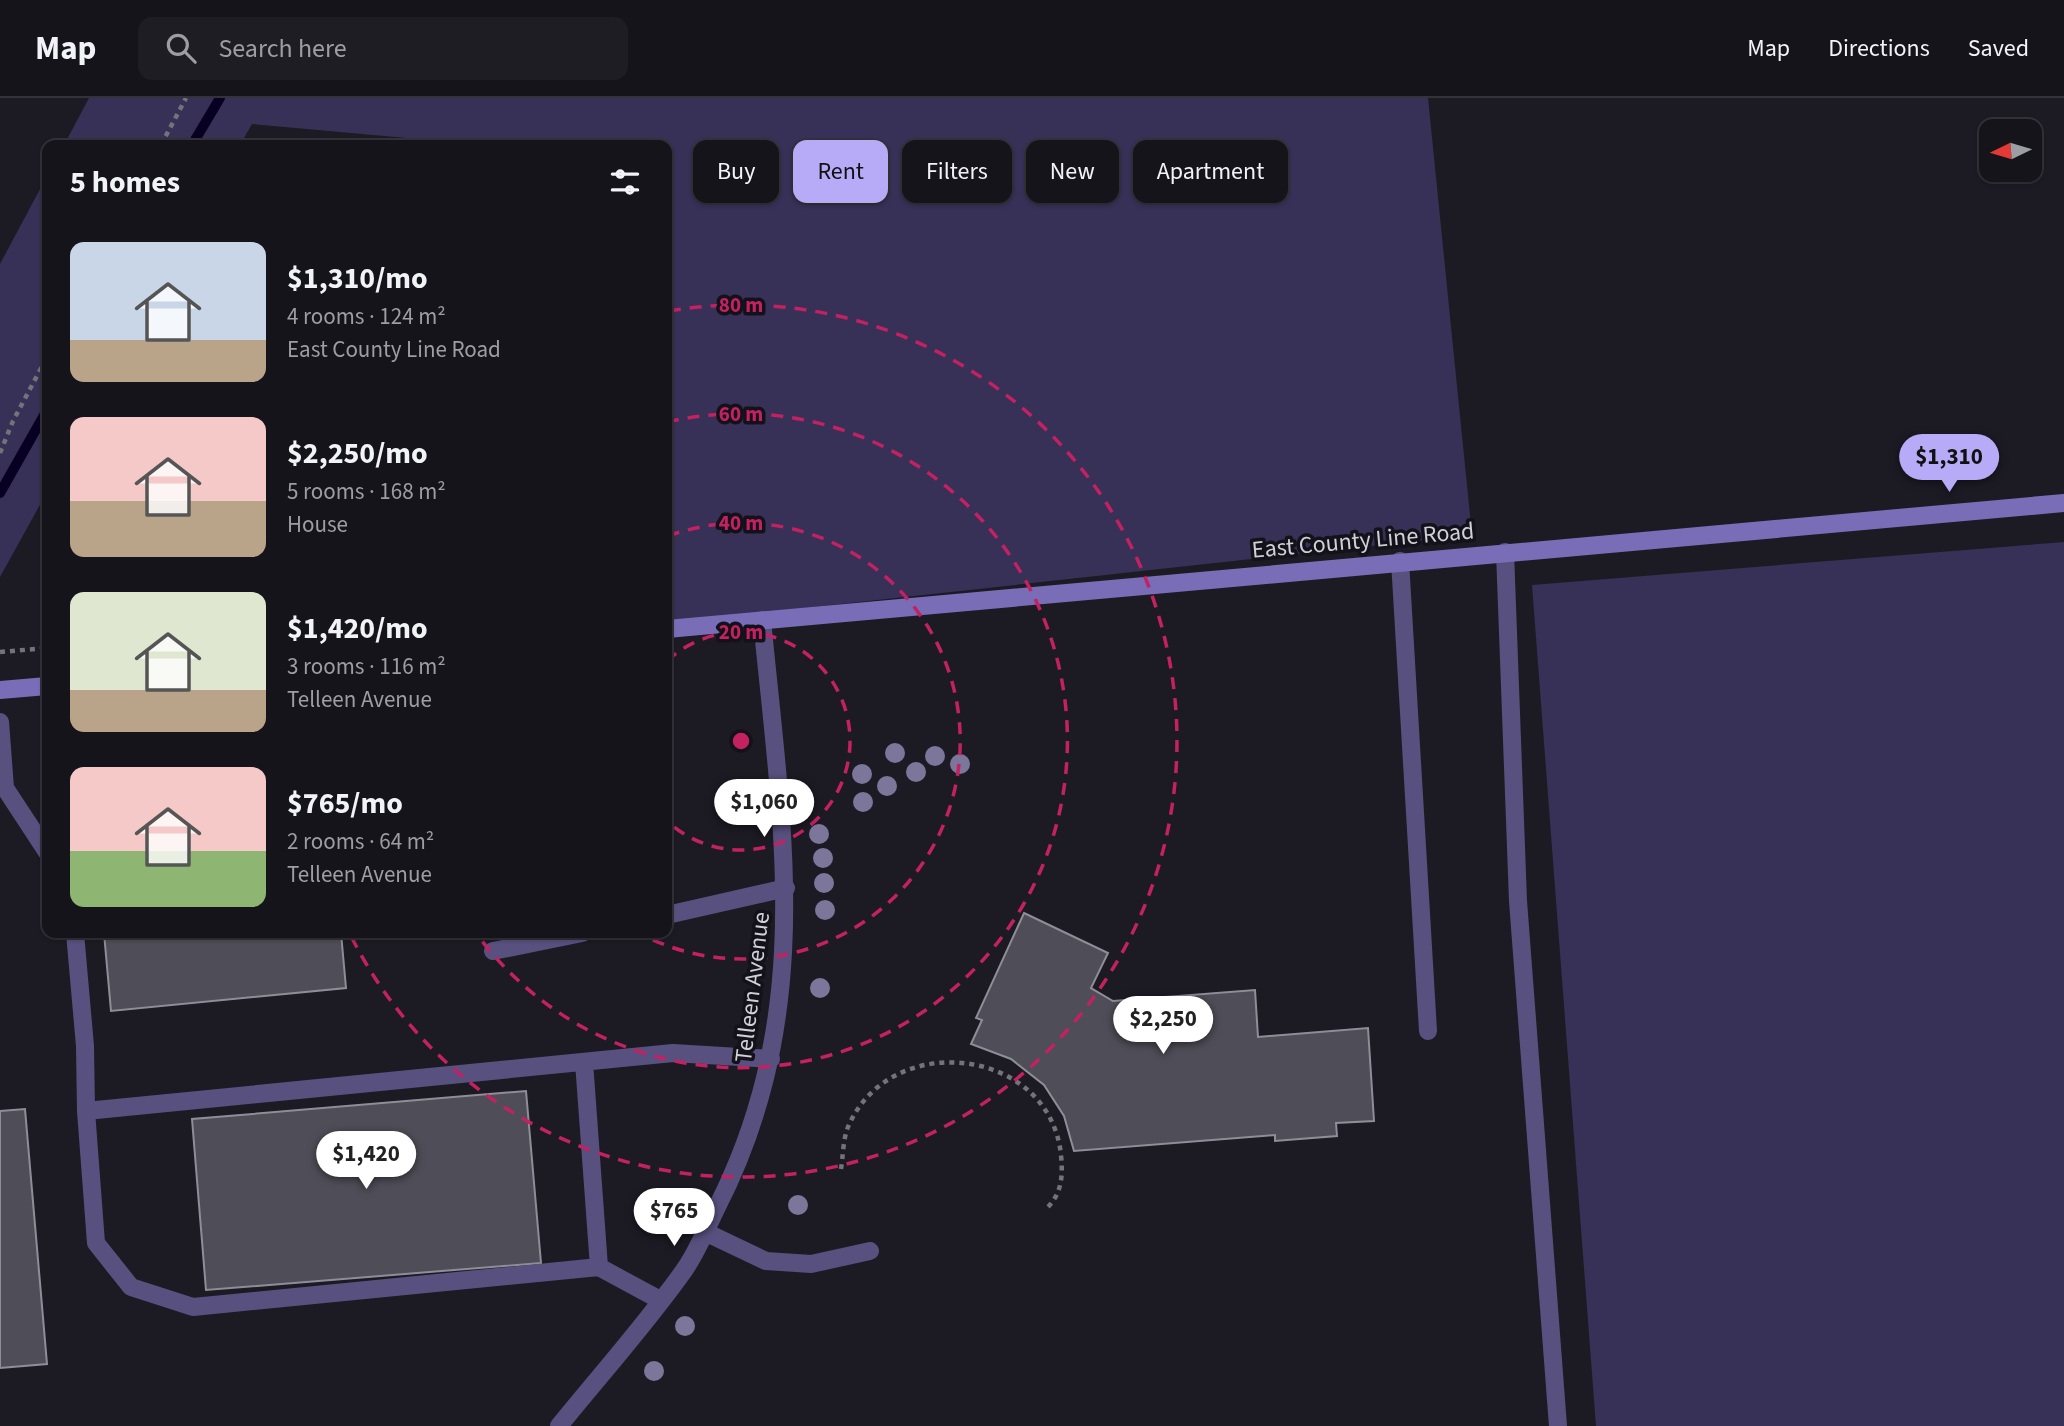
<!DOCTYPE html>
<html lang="en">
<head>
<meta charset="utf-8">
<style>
	:root { --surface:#15141b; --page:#1e1d24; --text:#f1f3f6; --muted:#9d9ea3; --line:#34333a; --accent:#b7abf8 }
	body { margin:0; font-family:"Source Sans 3",sans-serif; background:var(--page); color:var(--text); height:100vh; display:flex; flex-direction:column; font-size:26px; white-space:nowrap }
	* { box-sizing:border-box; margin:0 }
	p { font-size:23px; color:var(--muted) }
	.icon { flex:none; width:38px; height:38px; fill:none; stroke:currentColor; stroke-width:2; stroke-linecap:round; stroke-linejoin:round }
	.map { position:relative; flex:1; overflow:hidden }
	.details { position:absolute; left:42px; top:42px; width:630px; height:798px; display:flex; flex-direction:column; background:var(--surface); border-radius:14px; box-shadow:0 2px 5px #0004,0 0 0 2px var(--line) }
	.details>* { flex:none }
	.top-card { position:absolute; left:693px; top:42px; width:665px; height:63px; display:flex; gap:14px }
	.needle { width:46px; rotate:265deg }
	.controls { position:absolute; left:1979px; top:21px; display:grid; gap:14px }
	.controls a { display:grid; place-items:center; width:63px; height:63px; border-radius:14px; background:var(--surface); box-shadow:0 2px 5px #0004,0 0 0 2px var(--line); font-size:35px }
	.price { position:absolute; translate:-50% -60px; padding:0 16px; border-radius:24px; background:#fff; color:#222; font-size:23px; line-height:46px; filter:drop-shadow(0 2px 4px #0008) }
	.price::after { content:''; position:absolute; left:50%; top:42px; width:21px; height:16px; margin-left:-10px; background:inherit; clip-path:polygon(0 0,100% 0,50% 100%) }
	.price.current { background:var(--accent); color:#111 }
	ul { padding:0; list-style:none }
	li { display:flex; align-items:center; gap:21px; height:175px; padding:0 28px }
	li span { display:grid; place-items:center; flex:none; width:196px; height:140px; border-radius:14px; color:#555 }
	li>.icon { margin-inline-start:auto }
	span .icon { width:84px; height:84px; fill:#fffc; stroke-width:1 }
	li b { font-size:30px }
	h2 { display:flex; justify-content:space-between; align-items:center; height:84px; padding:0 28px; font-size:30px }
	.chip { padding:0 24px; border-radius:14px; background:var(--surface); box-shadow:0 2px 5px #0004,0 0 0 2px var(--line); font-size:24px; line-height:63px }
	.chip.current { background:var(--accent); color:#111 }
	header { display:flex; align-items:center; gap:42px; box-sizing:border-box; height:98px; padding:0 35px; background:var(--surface); border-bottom:2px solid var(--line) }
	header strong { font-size:33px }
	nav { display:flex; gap:38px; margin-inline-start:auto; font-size:24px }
	.search { width:490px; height:63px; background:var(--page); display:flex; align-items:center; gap:18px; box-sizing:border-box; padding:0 24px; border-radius:14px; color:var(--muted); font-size:26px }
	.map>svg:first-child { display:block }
	.green { fill:#373057 }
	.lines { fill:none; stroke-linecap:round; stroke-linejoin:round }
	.stream { stroke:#080022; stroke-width:10 }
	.building { fill:#4f4e58; stroke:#8e8d98; stroke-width:2 }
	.path { stroke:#74737a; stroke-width:4.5; stroke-dasharray:5 5; stroke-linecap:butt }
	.service { stroke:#58517f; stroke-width:18 }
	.minor { stroke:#58517f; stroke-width:18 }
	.secondary { stroke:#7a6db8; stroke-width:18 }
	.tree { fill:#7b769a }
	.ring { fill:none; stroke:#c32161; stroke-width:3.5; stroke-dasharray:12 9 }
	.labels { text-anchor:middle; stroke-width:7; stroke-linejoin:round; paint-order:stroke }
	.street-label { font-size:24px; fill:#d1d0d6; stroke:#13121a }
	.centre { fill:#c32161; stroke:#13121a; stroke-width:3.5 }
	.ring-label { font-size:21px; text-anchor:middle; font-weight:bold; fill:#c32161; stroke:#13121a; stroke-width:7; stroke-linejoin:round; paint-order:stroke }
</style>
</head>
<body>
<header>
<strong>Map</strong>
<div class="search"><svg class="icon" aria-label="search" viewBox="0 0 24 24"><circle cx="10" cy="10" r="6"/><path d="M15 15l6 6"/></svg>Search here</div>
<nav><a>Map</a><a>Directions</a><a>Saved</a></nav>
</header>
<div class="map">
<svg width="2064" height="1328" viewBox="0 0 2064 1328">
	<rect width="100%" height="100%" fill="#1c1b24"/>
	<path class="green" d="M89,0H1428L1472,437L667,525V47H484L252,26L240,47H64Z
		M47,78V394L0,479V166Z
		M2064,444V1328H1596L1532,487Z"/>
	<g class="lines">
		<path class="stream" d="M192,47L220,0
			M0,395L47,312"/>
	</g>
	<path class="building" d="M1024,815L1108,855L1091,890L1113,903L1255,892L1258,939L1368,930L1374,1023L1336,1025L1337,1038L1275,1043V1037L1074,1053L1064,1018L1044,987L1011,961L971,946L982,922L976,920Z
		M104,835H341L346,890L111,913Z
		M526,993L541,1165L206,1192L192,1021Z
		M25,1011L47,1266L0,1270V1013Z"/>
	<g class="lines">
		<path class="path" d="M161,47L186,0
			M0,355L13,323L47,259
			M0,554L47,550
			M841,1071C843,1059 843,1041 848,1029C890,930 1050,949 1061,1057C1063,1078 1062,1095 1047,1110"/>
		<path class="service" d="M1505,454L1518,803L1558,1328
			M1400,463L1428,933
			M0,624L5,690L47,754
			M667,817L786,790
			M75,835L85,948L86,1013
			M493,853L582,835
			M584,964L599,1169L193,1209L131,1189L96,1145L86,1013L673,955L771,961
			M705,1134L766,1163L811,1166L870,1153
			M599,1169L660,1202"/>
		<path class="minor" d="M559,1328C601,1276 647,1225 685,1171C698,1152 707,1129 717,1109C816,914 782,730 762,522"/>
		<path class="secondary" d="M667,531L2064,405
			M0,592L47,588"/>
	</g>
	<g class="tree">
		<circle cx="895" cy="655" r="10"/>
		<circle cx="935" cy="658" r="10"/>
		<circle cx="960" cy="666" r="10"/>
		<circle cx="916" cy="674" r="10"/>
		<circle cx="862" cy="676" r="10"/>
		<circle cx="887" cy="688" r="10"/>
		<circle cx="863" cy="704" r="10"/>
		<circle cx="819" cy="736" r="10"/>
		<circle cx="823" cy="760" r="10"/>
		<circle cx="824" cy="785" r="10"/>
		<circle cx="825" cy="812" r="10"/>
		<circle cx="820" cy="890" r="10"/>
		<circle cx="798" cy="1107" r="10"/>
		<circle cx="685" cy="1228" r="10"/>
		<circle cx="654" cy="1273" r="10"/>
	</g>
	<g class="ring">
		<path d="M667 563A109 109 0 1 1 667 723"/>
		<path d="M668 438A218 218 0 1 1 639 835"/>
		<path d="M667 324A327 327 0 1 1 476 835"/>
		<path d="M669 213A436 436 0 1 1 351 838"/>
	</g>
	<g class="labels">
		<g class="street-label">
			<text transform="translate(1363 442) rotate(-5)" y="8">East County Line Road</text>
			<text transform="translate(752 889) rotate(-83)" y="8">Telleen Avenue</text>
		</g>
	</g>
	<circle cx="741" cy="643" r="10" class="centre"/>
	<g class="ring-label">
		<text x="741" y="214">80 m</text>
		<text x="741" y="323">60 m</text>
		<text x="741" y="432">40 m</text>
		<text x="741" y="541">20 m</text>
	</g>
</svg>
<div class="controls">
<a><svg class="needle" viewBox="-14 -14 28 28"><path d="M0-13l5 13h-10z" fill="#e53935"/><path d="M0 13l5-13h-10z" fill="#9d9ea3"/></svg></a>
</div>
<b class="price current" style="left:1949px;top:396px">$1,310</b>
<b class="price" style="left:764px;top:741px">$1,060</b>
<b class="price" style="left:1163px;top:958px">$2,250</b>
<b class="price" style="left:366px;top:1093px">$1,420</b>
<b class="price" style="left:674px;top:1150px">$765</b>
<div class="top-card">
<a class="chip">Buy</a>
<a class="chip current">Rent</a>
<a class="chip">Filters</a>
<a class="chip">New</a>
<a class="chip">Apartment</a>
</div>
<section class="details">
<h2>5 homes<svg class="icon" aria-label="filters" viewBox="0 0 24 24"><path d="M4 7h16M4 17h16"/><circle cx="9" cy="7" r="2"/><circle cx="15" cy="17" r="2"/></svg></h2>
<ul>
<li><span style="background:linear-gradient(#c9d6e8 70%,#b9a48a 0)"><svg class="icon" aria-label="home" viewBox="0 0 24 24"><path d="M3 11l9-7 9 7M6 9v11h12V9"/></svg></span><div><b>$1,310/mo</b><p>4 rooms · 124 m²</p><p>East County Line Road</p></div></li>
<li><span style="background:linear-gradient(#f6c9c9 60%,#b9a48a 0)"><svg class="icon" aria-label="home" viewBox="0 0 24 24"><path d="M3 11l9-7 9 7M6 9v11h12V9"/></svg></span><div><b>$2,250/mo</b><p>5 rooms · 168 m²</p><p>House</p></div></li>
<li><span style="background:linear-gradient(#dfe7d0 70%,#b9a48a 0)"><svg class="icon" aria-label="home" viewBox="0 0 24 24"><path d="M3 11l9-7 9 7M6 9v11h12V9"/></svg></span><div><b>$1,420/mo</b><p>3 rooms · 116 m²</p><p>Telleen Avenue</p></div></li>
<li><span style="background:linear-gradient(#f6c9c9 60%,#8fb573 0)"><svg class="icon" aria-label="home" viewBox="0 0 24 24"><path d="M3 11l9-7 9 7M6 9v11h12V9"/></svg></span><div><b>$765/mo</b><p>2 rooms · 64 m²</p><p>Telleen Avenue</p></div></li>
</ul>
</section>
</div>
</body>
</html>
